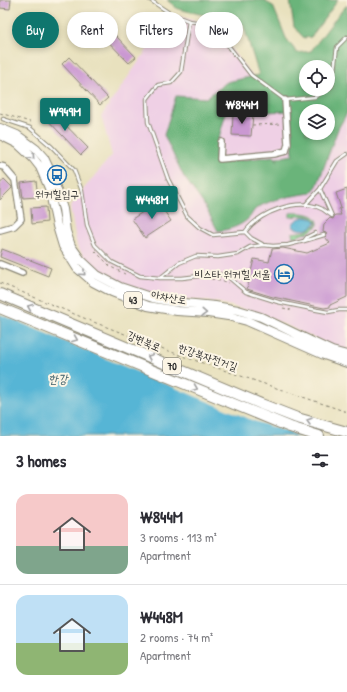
<!DOCTYPE html>
<html lang="en">
<head>
<meta charset="utf-8">
<style>
	:root { --surface:#fff; --page:#f2f2f3; --text:#2b2b33; --muted:#7c7c81; --line:#e1e1e2; --accent:#0f766e }
	body { margin:0; font-family:"Patrick Hand","Poor Story",sans-serif; background:var(--page); color:var(--text); height:100vh; display:flex; flex-direction:column; font-size:15px; white-space:nowrap }
	* { box-sizing:border-box; margin:0 }
	p { font-size:13px; color:var(--muted) }
	.icon { flex:none; width:22px; height:22px; fill:none; stroke:currentColor; stroke-width:2; stroke-linecap:round; stroke-linejoin:round }
	.map { position:relative; height:436px; overflow:hidden }
	.sheet { display:flex; flex-direction:column; background:var(--surface); flex:1 }
	.sheet>* { flex:none }
	.guide { position:absolute; left:12px; top:12px; width:323px; height:36px; display:flex; gap:8px }
	.fabs { position:absolute; left:299px; top:60px; display:grid; gap:8px }
	.fabs a { display:grid; place-items:center; width:36px; height:36px; border-radius:50%; background:var(--surface); box-shadow:0 2px 6px #0003; font-size:20px }
	.price { position:absolute; translate:-50% -34px; padding:0 9px; border-radius:4px; background:var(--accent); color:#fff; font-size:13px; line-height:26px; filter:drop-shadow(0 1px 2px #0008) }
	.price::after { content:''; position:absolute; left:50%; top:24px; width:12px; height:9px; margin-left:-6px; background:inherit; clip-path:polygon(0 0,100% 0,50% 100%) }
	.price.on { background:#222; color:#fff }
	ul { padding:0; list-style:none }
	li { display:flex; align-items:center; gap:12px; height:100px; padding:0 16px }
	li+li { border-top:1px solid var(--line) }
	li span { display:grid; place-items:center; flex:none; width:112px; height:80px; border-radius:12px; color:#555 }
	li>.icon { margin-inline-start:auto }
	span .icon { width:48px; height:48px; fill:#fffc; stroke-width:1 }
	li b { font-size:17px }
	h2 { display:flex; justify-content:space-between; align-items:center; height:48px; padding:0 16px; font-size:17px }
	.pill { padding:0 14px; border-radius:18px; background:var(--surface); box-shadow:0 2px 6px #0003; font-size:14px; line-height:36px }
	.pill.on { background:var(--accent); color:#fff }
	.map>svg:first-child { display:block }
	.built { fill:#efd0e5; fill-rule:evenodd }
	.green { fill:#84d290; stroke:#587e5e }
	.forest { fill:#6bb47a; stroke:#4b7052; fill-rule:evenodd }
	.water { fill:#56b5d5; stroke:#407080 }
	.pier { fill:#e8e1be }
	.building { fill:#ca98d2 }
	.lines { fill:none; stroke-linecap:round; stroke-linejoin:round }
	.lane-casing { stroke:#8a8674; stroke-width:4.5 }
	.street-casing { stroke:#8a8674; stroke-width:8 }
	.primary-casing { stroke:#8a8674; stroke-width:10 }
	.highway-casing { stroke:#8a8674; stroke-width:12 }
	.path { stroke:#8a8674; stroke-width:1; stroke-dasharray:3 3; stroke-linecap:butt }
	.lane { stroke:#fff; stroke-width:2.5 }
	.street { stroke:#fff; stroke-width:5.5 }
	.primary { stroke:#fff; stroke-width:8 }
	.highway { stroke:#fff; stroke-width:10 }
	.oneway { stroke:#a0a0a0 }
	.labels { text-anchor:middle; stroke-width:4; stroke-linejoin:round; paint-order:stroke }
	.shield { fill:#fcf5e5; stroke:#6a6863; stroke-width:1 }
	.shield-label { font-size:10px; font-weight:bold; fill:#2b2b2b }
	.poi-label { font-size:11px; fill:#2b2b2b; stroke:#fcf5e5 }
	.street-label { font-size:11px; fill:#2b2b2b; stroke:#fcf5e5 }
	.water-label { font-size:12px; font-style:italic; fill:#3a5b66; stroke:#fcf5e5 }
</style>
</head>
<body>
<div class="map">
<svg width="347" height="436" viewBox="0 0 347 436">
	<rect width="100%" height="100%" fill="#fcf5e5"/>
	<filter id="ink" filterUnits="userSpaceOnUse"><feTurbulence type="fractalNoise" baseFrequency=".025" numOctaves="2"/><feDisplacementMap in="SourceGraphic" scale="8" xChannelSelector="R" yChannelSelector="G"/><feConvolveMatrix kernelMatrix="1 2 1 2 8 2 1 2 1" color-interpolation-filters="sRGB"/></filter>
	<filter id="wash" filterUnits="userSpaceOnUse"><feTurbulence type="fractalNoise" baseFrequency=".012" numOctaves="4" result="noise"/><feDisplacementMap in="SourceGraphic" scale="16" xChannelSelector="R" yChannelSelector="G"/><feGaussianBlur stdDeviation="0.9" result="paint"/><feColorMatrix in="noise" values="0 0 0 0 0 0 0 0 0 0 0 0 0 0 0 0 0 1.4 0 .05"/><feComposite in="paint" operator="in"/></filter>
	<g filter="url(#wash)">
		<rect width="100%" height="100%" fill="#e8e1be"/>
		<path class="built" d="M171,14L208,24L217,31L250,73L285,100L328,89L347,37V351H342L262,314L216,302L164,297L121,283L100,272L87,261L77,246L70,207L90,181L112,155L101,116L144,54ZM306,111H328V133H306Z"/>
		<path class="green" d="M290,213C299,213 319,212 318,225L309,232L293,237L292,233L306,231L316,225L317,222C311,213 299,216 290,217Z"/>
		<path class="forest" d="M167,0H266V2L273,6L286,38L297,53L311,51L338,15L347,5V113L338,129L317,186L311,193C293,196 273,198 257,208C253,210 252,215 249,218C241,226 229,230 218,231L203,203L184,177L164,135L176,96L206,98L227,82L259,75L243,24L178,9ZM306,67H328V89H306ZM227,109L264,112L291,111L293,155L276,158L278,161L274,156L215,163L216,148ZM306,111H328V133H306Z
			M290,0H338L311,37L304,38L294,27Z"/>
		<path class="water" d="M305,217L314,219L316,222C311,231 301,231 293,227V224C296,219 300,218 305,217Z
			M0,293L347,436H0Z"/>
		<path class="pier" d="M0,291L145,350L237,384L282,403L311,412L347,422V436H300L254,421L0,314Z"/>
		<g id="blocks">
			<path class="building" d="M0,0H11L10,9L0,8Z
				M97,16L136,57L129,63L90,23Z
				M69,57L108,98L100,105L62,64Z
				M49,108L88,148L81,155L42,114Z
				M233,114L253,115L251,136L232,135Z
				M4,179L12,187V188L0,200V184Z
				M36,181L38,197L23,198L21,183Z
				M347,189V297L330,305V307L324,308L273,297L247,289L254,259L269,262L272,249L283,248L307,253L330,243L325,237L327,235L326,233L323,232L324,224L330,218L333,219L335,215H341L339,209L341,208L336,193Z
				M158,202L171,221L145,238L132,219Z
				M46,207L47,222L32,224L31,208Z
				M2,249L51,268L48,276L0,257Z"/>
		</g>
	</g>
	<g filter="url(#ink)">
		<use href="#blocks" fill-opacity="0" stroke="#8a8674" stroke-width="1"/>
		<g class="lines">
			<g class="lane-casing">
				<path id="lane" d="M150,0L171,14L189,21L208,24L217,31L251,75L285,100L315,97L327,89
					M189,21L181,72L171,83L158,85L147,99L148,122L168,179L187,216L200,228L213,235L245,232
					M328,89L332,86L337,47L347,37
					M3,119L30,128L52,147L74,170L82,191L87,225L95,245L112,262L140,276L160,278L179,263L196,256L218,257L238,254L250,247L263,245L273,246L288,245L304,241L307,237L315,233
					M320,189L332,216
					M306,204L320,189L337,161L347,154
					M304,241L324,235
					M262,244L251,238L245,232C260,212 297,197 322,209C325,211 329,214 332,216
					M160,278H182L216,274L226,275L246,292L278,302L317,310L328,312L339,310H347"/>
			</g>
			<g class="street-casing">
				<path id="street" d="M221,142L220,159L274,154L286,151L288,144L285,100
					M0,166L4,167L15,180L21,219L14,226L0,230
					M0,264L22,273"/>
			</g>
			<g class="primary-casing">
				<path id="primary" d="M0,128L17,135L36,149L44,158L52,175L63,209L66,231L71,246L81,260L97,275L120,287L153,298L174,302L215,306L238,310L261,317L315,343L332,351L347,355
					M0,135L18,144L33,158L40,167L49,188L57,226L63,246L77,268L93,282L112,292L148,306L177,311L208,313L228,316L247,321L324,355L347,363"/>
			</g>
			<g class="highway-casing">
				<path id="highway" d="M0,294L261,404L297,418L347,432
					M0,308L290,427L319,436"/>
			</g>
			<path class="path" d="M0,113L30,122
				M252,125L281,124
				M95,251L111,267L125,274
				M211,279L221,280L229,283
				M0,283L91,321L182,356L347,412
				M283,308L291,310"/>
			<use href="#lane" class="lane"/>
			<use href="#street" class="street"/>
			<use href="#primary" class="primary"/>
			<use href="#highway" class="highway"/>
		</g>
		<defs><path id="oneway-chevron" d="M-2-3.5L2.5 0L-2 3.5" fill="none" stroke-width="1.6" stroke-linecap="round" stroke-linejoin="round"/></defs>
		<g class="oneway">
			<use href="#oneway-chevron" transform="translate(32 157) rotate(47)"/>
			<use href="#oneway-chevron" transform="translate(83 273) rotate(42)"/>
			<use href="#oneway-chevron" transform="translate(30 307) rotate(-157)"/>
			<use href="#oneway-chevron" transform="translate(204 313) rotate(4)"/>
			<use href="#oneway-chevron" transform="translate(75 339) rotate(22)"/>
			<use href="#oneway-chevron" transform="translate(150 357) rotate(-157)"/>
			<use href="#oneway-chevron" transform="translate(195 388) rotate(22)"/>
			<use href="#oneway-chevron" transform="translate(309 421) rotate(-164)"/>
		</g>
	</g>
	<defs>
		<g id="bus-ring" transform="scale(1)"><circle r="9.5" fill="#fcf5e5" stroke="#1f6fb2" stroke-width="1.5"/><path d="M-5-6H5V4H4V6H2V4H-2V6H-4V4H-5ZM-3.5-4V0h7V-4ZM-3.5 1.2v1.5H-2V1.2ZM2 1.2v1.5H3.5V1.2Z" fill="#1f6fb2"/></g>
		<g id="hotel-ring" transform="scale(1)"><circle r="9.5" fill="#fcf5e5" stroke="#1f6fb2" stroke-width="1.5"/><path d="M-6-4.5h1.5V1H6V5H4.5V3h-9V5H-6ZM-4 0a1.8 1.8 0 1 1 3.6 0ZM.5 0V-2.5h3Q6-2.5 6 0Z" fill="#1f6fb2"/></g>
	</defs>
	<g fill-rule="evenodd">
		<use href="#bus-ring" x="57" y="175"/>
		<use href="#hotel-ring" x="284" y="274"/>
	</g>
	<g class="labels">
		<g class="shield">
			<rect x="124" y="292" width="18" height="16" rx="3"/>
			<rect x="163" y="358" width="18" height="16" rx="3"/>
		</g>
		<g class="shield-label">
			<text x="133" y="304">43</text>
			<text x="172" y="370">70</text>
		</g>
		<g class="poi-label">
			<text x="57" y="198">워커힐입구</text>
			<text x="270" y="278" text-anchor="end">비스타 워커힐 서울</text>
		</g>
		<g class="street-label">
			<text transform="translate(169 297) rotate(10)" y="4">아차산로</text>
			<text transform="translate(144 341) rotate(23)" y="4">강변북로</text>
			<text transform="translate(208 357) rotate(19)" y="4">한강북자전거길</text>
		</g>
		<g class="water-label">
			<text x="58" y="383">한강</text>
		</g>
	</g>
</svg>
<div class="fabs">
<a><svg class="icon" aria-label="locate" viewBox="0 0 24 24"><circle cx="12" cy="12" r="6"/><path d="M12 2v4M12 18v4M2 12h4M18 12h4"/></svg></a>
<a><svg class="icon" aria-label="layers" viewBox="0 0 24 24"><path d="M12 4l9 5-9 5-9-5zM3 14l9 5 9-5"/></svg></a>
</div>
<b class="price on" style="left:242px;top:125px">₩844M</b>
<b class="price" style="left:65px;top:132px">₩949M</b>
<b class="price" style="left:152px;top:220px">₩448M</b>
<div class="guide">
<a class="pill on">Buy</a>
<a class="pill">Rent</a>
<a class="pill">Filters</a>
<a class="pill">New</a>
</div>
</div>
<section class="sheet">
<h2>3 homes<svg class="icon" aria-label="filters" viewBox="0 0 24 24"><path d="M4 7h16M4 17h16"/><circle cx="9" cy="7" r="2"/><circle cx="15" cy="17" r="2"/></svg></h2>
<ul>
<li><span style="background:linear-gradient(#f6c9c9 65%,#7fa58c 0)"><svg class="icon" aria-label="home" viewBox="0 0 24 24"><path d="M3 11l9-7 9 7M6 9v11h12V9"/></svg></span><div><b>₩844M</b><p>3 rooms · 113 m²</p><p>Apartment</p></div></li>
<li><span style="background:linear-gradient(#bfe0f5 60%,#8fb573 0)"><svg class="icon" aria-label="home" viewBox="0 0 24 24"><path d="M3 11l9-7 9 7M6 9v11h12V9"/></svg></span><div><b>₩448M</b><p>2 rooms · 74 m²</p><p>Apartment</p></div></li>
</ul>
</section>
</body>
</html>
